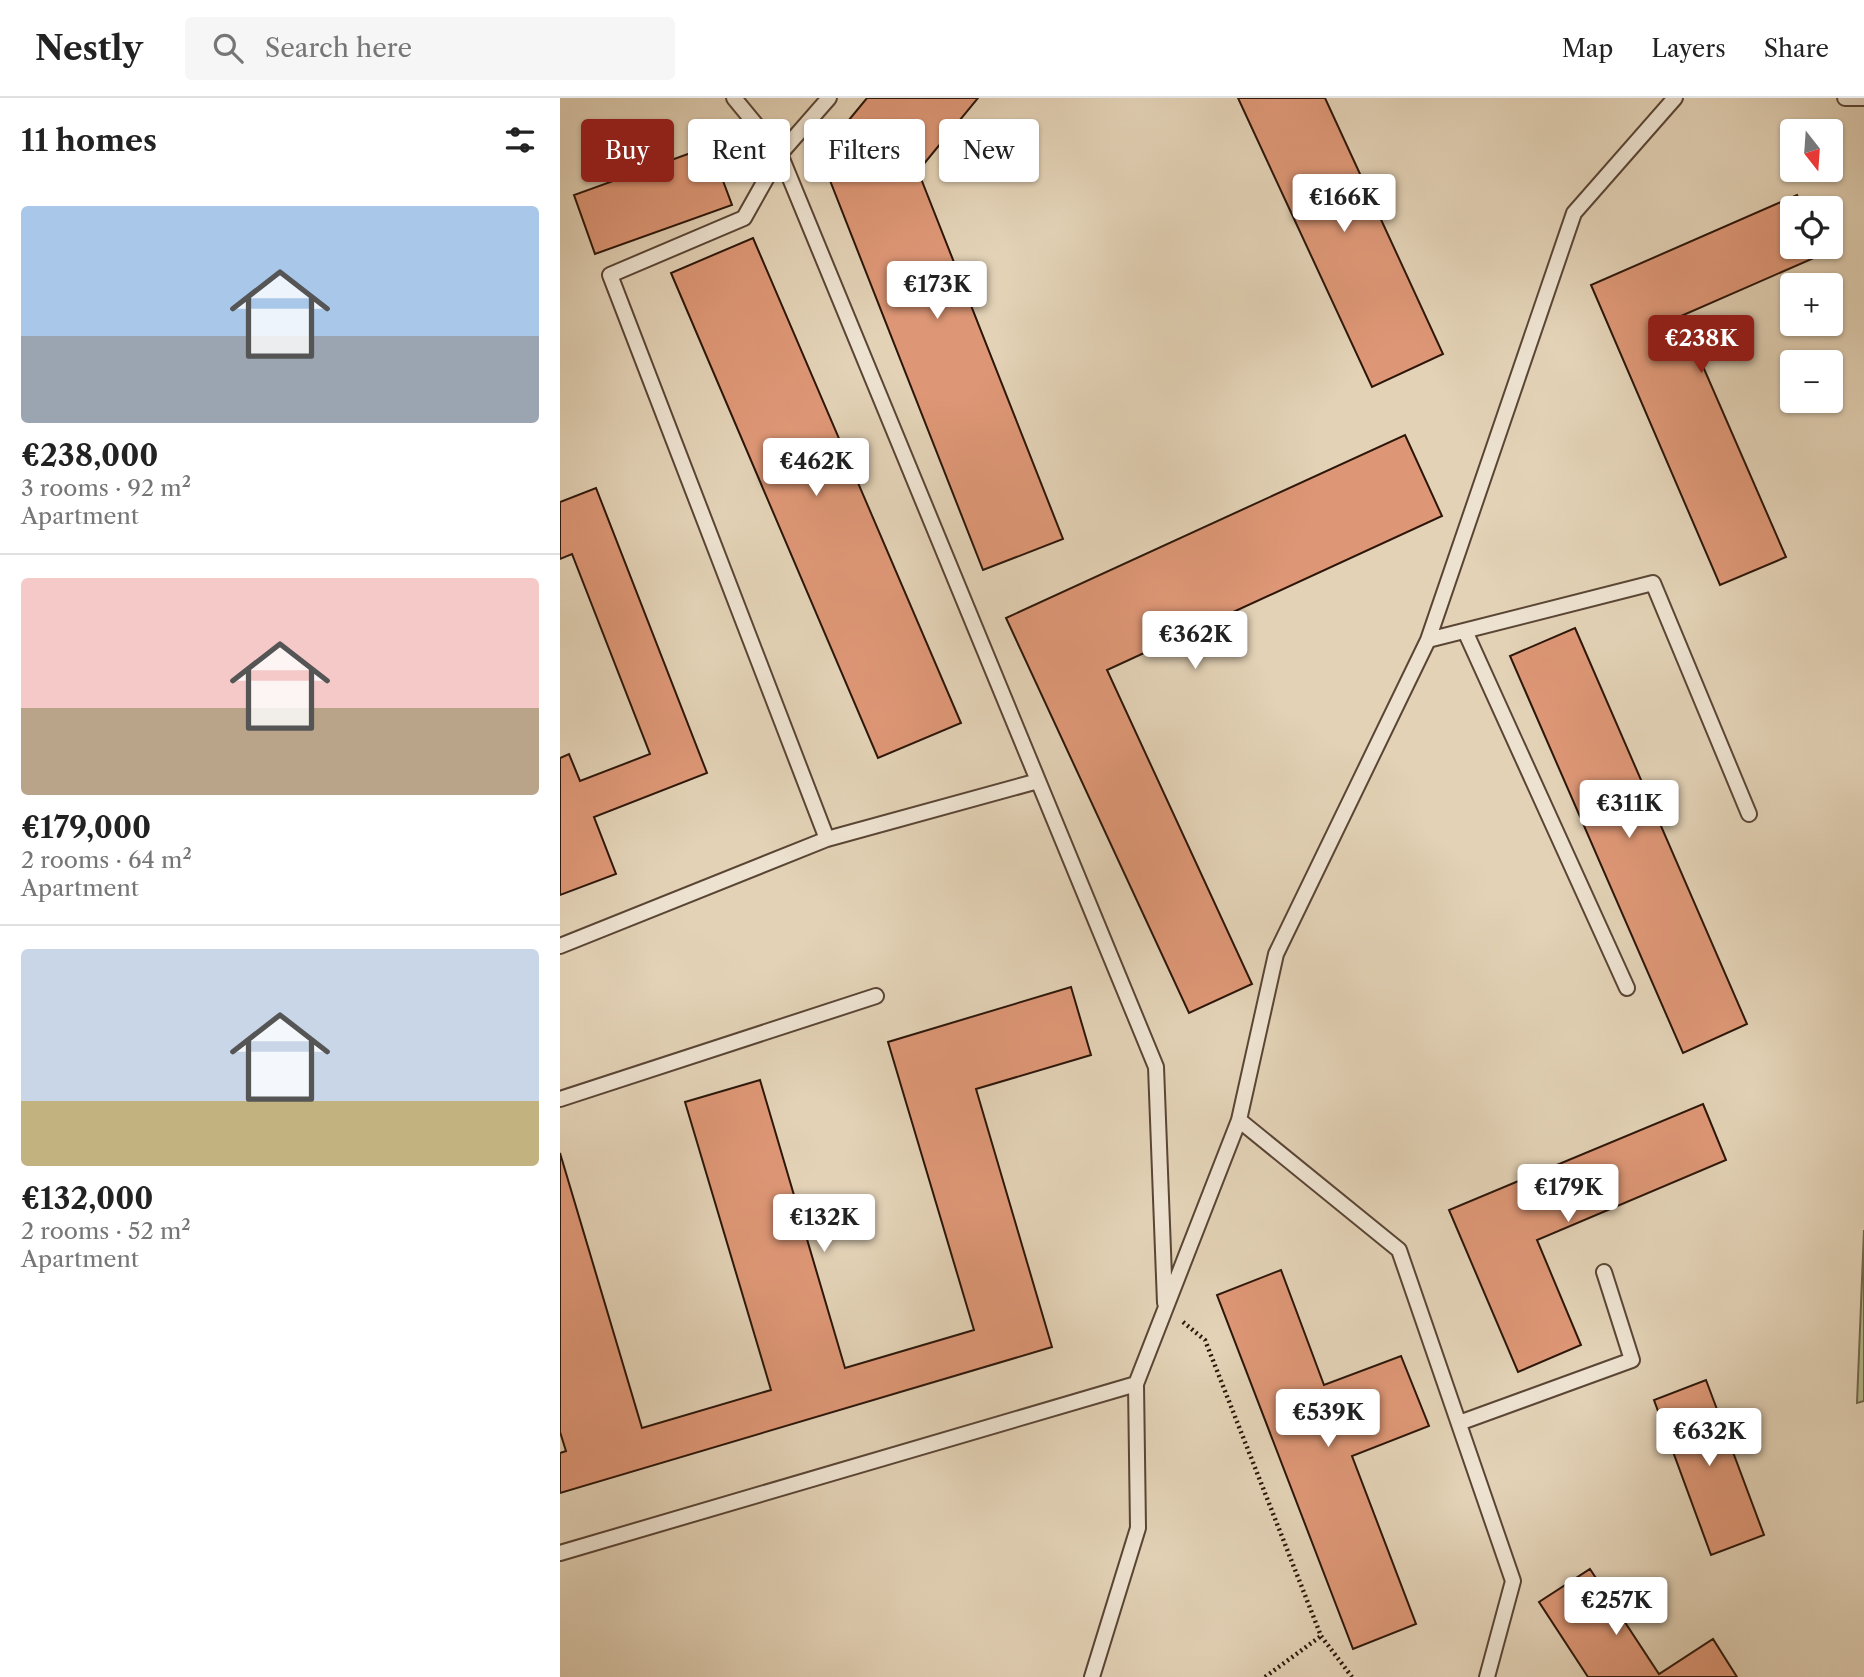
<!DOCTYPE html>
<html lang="en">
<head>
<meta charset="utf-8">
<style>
	:root { --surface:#fff; --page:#f6f6f6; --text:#222; --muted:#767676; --line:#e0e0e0; --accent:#8f2418 }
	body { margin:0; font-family:"Libre Caslon Text",serif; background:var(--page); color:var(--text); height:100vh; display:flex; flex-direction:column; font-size:26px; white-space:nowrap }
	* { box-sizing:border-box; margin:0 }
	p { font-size:23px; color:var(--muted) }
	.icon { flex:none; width:38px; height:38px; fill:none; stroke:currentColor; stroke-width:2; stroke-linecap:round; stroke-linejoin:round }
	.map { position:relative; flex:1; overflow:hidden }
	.details { display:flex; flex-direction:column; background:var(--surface); width:560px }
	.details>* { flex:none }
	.hud { position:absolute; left:21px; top:21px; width:665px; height:63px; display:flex; gap:14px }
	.needle { width:46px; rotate:163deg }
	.controls { position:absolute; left:1220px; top:21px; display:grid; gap:14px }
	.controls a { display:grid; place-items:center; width:63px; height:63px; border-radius:7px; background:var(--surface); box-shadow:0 2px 5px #0004; font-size:35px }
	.price { position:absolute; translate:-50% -60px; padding:0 16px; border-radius:7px; background:#fff; color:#222; font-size:23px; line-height:46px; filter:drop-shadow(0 2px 4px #0008) }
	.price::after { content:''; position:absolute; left:50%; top:42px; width:21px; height:16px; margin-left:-10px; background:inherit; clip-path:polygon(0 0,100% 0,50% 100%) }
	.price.on { background:var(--accent); color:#fff }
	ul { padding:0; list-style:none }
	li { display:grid; align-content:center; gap:14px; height:371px; padding:0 21px }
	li+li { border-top:2px solid var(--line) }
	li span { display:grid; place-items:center; height:217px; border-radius:7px; color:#555 }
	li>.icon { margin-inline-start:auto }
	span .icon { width:126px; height:126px; fill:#fffc; stroke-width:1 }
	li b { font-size:30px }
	h2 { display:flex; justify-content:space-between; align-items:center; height:84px; padding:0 21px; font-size:30px }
	.chip { padding:0 24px; border-radius:7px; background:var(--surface); box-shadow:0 2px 5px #0004; font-size:24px; line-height:63px }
	.chip.on { background:var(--accent); color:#fff }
	header { display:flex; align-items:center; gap:42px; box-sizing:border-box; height:98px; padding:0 35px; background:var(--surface); border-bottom:2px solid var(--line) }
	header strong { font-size:33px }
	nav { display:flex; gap:38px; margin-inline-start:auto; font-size:24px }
	.search { width:490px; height:63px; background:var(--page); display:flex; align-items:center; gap:18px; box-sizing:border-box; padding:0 24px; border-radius:7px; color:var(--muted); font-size:26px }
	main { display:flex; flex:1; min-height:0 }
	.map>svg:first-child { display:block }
	.green { fill:#b5bb8d; stroke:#70684c; stroke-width:2 }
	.building { fill:#de9776; stroke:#2c160a; stroke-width:2 }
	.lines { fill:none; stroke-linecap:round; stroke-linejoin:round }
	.lane-casing { stroke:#5a4535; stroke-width:18 }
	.path { stroke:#2c160a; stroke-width:4.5; stroke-dasharray:2 3.5; stroke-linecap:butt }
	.lane { stroke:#ede2d0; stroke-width:14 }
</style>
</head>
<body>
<header>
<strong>Nestly</strong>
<div class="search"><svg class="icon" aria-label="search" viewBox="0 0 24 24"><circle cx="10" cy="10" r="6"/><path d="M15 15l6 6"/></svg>Search here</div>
<nav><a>Map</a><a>Layers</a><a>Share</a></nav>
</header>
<main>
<section class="details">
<h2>11 homes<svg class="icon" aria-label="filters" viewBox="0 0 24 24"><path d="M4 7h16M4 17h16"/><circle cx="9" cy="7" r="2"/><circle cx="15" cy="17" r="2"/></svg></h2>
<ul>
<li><span style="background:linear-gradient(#a9c7e8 60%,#9aa5b1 0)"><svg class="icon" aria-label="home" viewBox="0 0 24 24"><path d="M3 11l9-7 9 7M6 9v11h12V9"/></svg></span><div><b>€238,000</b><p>3 rooms · 92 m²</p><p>Apartment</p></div></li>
<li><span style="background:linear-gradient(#f6c9c9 60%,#b9a48a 0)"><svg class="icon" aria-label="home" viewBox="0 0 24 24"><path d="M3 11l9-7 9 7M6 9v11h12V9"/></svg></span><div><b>€179,000</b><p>2 rooms · 64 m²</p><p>Apartment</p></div></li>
<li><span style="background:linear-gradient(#c9d6e8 70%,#c2b280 0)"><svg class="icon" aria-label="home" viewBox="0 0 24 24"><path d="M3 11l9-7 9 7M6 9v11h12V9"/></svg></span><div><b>€132,000</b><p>2 rooms · 52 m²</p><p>Apartment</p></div></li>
</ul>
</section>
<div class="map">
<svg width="1304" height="1579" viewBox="0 0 1304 1579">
	<rect width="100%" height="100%" fill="#e3d2b6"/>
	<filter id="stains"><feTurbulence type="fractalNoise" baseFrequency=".00286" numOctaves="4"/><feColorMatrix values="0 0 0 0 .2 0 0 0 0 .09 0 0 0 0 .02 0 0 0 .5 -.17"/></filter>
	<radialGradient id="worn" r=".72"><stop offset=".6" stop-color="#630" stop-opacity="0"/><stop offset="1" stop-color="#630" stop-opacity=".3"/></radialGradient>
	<path class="green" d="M1304,1132V1303L1297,1305Z"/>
	<path class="building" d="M307,0H418L358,73L503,441L423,472L260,57Z
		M678,0H765L883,256L812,289Z
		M150,48L172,107L35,156L14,97Z
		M1237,97L1243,110H1232V149H1260L1263,156L1121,218L1226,459L1160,487L1031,187Z
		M193,140L401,625L318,660L111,175Z
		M845,337L882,418L547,572L692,886L629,915L446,520Z
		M36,390L147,675L34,719L56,776L0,797V660L9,656L20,683L90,656L12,456L0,461V404Z
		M1015,530L1187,926L1123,955L950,558Z
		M511,889L531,957L416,991L492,1249L0,1395V1355L6,1353L0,1334V1055L82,1330L211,1292L125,1004L200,982L285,1270L414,1232L328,944Z
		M1143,1006L1166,1062L977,1142L1021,1247L958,1274L889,1112Z
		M721,1172L764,1287L841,1258L869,1328L792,1358L856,1526L793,1551L657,1197Z
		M1146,1282L1204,1437L1151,1457L1094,1302Z
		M1030,1471L1099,1576L1153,1541L1177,1579H1028L979,1504Z"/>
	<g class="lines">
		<g class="lane-casing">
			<path id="lane" d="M174,0L220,56L184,120L50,177L267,741L478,683
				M269,0L220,56L596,969L605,1205
				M1285,0H1304
				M905,533L1067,890
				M868,542L1093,485L1189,716
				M0,848L267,741
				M0,1001L316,898
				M679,1022L839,1152L953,1483L927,1579
				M899,1325L1072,1262L1044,1174
				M0,1455L576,1286
				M532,1579L578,1430L576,1286L679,1022L716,856L868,542L1014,115L1115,0"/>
		</g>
		<path class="path" d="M623,1224L645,1242L761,1538L792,1579
			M705,1579L761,1538"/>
		<use href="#lane" class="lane"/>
	</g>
	<rect width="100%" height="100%" filter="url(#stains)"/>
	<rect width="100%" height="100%" fill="url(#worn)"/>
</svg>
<div class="controls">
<a><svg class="needle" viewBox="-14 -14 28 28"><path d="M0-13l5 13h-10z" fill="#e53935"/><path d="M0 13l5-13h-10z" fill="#767676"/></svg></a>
<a><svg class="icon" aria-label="locate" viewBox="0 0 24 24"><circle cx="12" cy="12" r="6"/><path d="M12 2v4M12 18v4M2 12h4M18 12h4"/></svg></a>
<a>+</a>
<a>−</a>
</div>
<b class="price" style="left:784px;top:136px">€166K</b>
<b class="price" style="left:377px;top:223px">€173K</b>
<b class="price on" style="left:1141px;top:277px">€238K</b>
<b class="price" style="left:256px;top:400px">€462K</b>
<b class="price" style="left:635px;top:573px">€362K</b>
<b class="price" style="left:1069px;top:742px">€311K</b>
<b class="price" style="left:1008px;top:1126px">€179K</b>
<b class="price" style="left:264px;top:1156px">€132K</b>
<b class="price" style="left:768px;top:1351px">€539K</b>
<b class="price" style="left:1149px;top:1370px">€632K</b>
<b class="price" style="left:1056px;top:1539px">€257K</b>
<div class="hud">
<a class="chip on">Buy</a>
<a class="chip">Rent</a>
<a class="chip">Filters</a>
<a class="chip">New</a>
</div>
</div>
</main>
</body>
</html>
